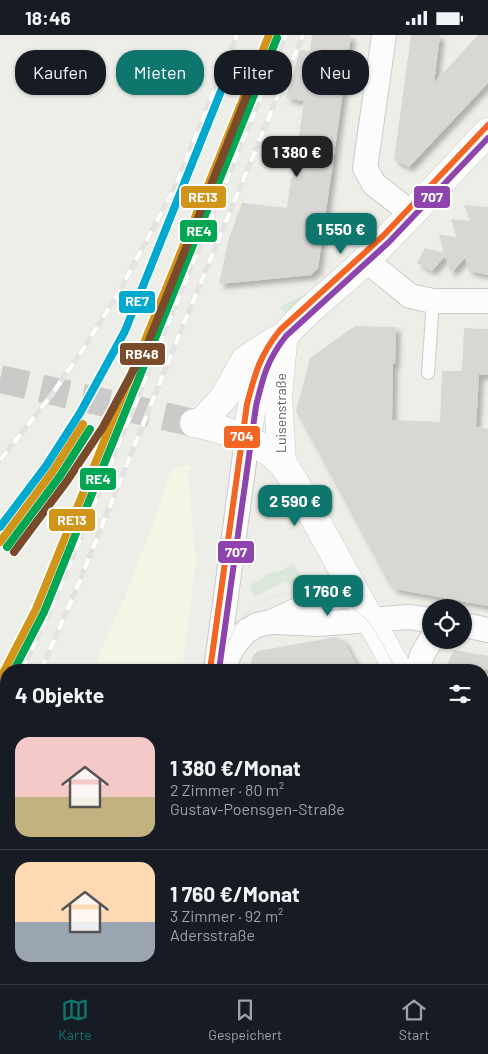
<!DOCTYPE html>
<html lang="de">
<head>
<meta charset="utf-8">
<style>
	:root { --surface:#171b24; --page:#20242c; --text:#f1f3f6; --muted:#9ea1a6; --line:#363941; --accent:#0f766e }
	body { margin:0; font-family:Barlow,sans-serif; background:var(--page); color:var(--text); height:100vh; display:flex; flex-direction:column; font-size:19px; white-space:nowrap }
	* { box-sizing:border-box; margin:0 }
	p { font-size:16px; color:var(--muted) }
	.icon { flex:none; width:28px; height:28px; fill:none; stroke:currentColor; stroke-width:2; stroke-linecap:round; stroke-linejoin:round }
	.map { position:relative; flex:1; overflow:hidden }
	.drawer { position:absolute; left:0px; top:629px; width:489px; height:321px; display:flex; flex-direction:column; background:var(--surface); border-radius:20px 20px 0 0; box-shadow:0 1px 4px #0004 }
	.drawer>* { flex:none }
	.top-card { position:absolute; left:15px; top:15px; width:459px; height:45px; display:flex; gap:10px }
	.tools { position:absolute; left:422px; top:564px; display:grid; gap:10px }
	.tools a { display:grid; place-items:center; width:50px; height:50px; border-radius:50%; background:var(--surface); box-shadow:0 1px 4px #0004; font-size:25px }
	.price { position:absolute; translate:-50% -42px; padding:0 11px; border-radius:10px; background:var(--accent); color:#fff; font-size:16px; line-height:32px; filter:drop-shadow(0 1px 2px #0008) }
	.price::after { content:''; position:absolute; left:50%; top:30px; width:15px; height:11px; margin-left:-8px; background:inherit; clip-path:polygon(0 0,100% 0,50% 100%) }
	.price.on { background:#222; color:#fff }
	ul { padding:0; list-style:none }
	li { display:flex; align-items:center; gap:15px; height:125px; padding:0 15px }
	li+li { border-top:1px solid var(--line) }
	li span { display:grid; place-items:center; flex:none; width:140px; height:100px; border-radius:15px; color:#555 }
	li>.icon { margin-inline-start:auto }
	span .icon { width:60px; height:60px; fill:#fffc; stroke-width:1 }
	li b { font-size:21px }
	h2 { display:flex; justify-content:space-between; align-items:center; height:60px; padding:0 15px; font-size:21px }
	.chip { padding:0 18px; border-radius:20px; background:var(--surface); box-shadow:0 1px 4px #0004; font-size:18px; line-height:45px }
	.chip.on { background:var(--accent); color:#fff }
	.status { display:flex; justify-content:space-between; align-items:center; height:35px; padding:0 25px; background:var(--surface); direction:ltr }
	.status svg { height:14px; fill:currentColor }
	.tabs { display:flex; justify-content:space-around; align-items:center; height:70px; border-top:1px solid var(--line); background:var(--surface); font-size:14px; color:var(--muted) }
	.tabs a { display:grid; justify-items:center; gap:2px }
	.tabs .on { color:var(--accent) }
	.map>svg:first-child { display:block }
	.commercial { fill:#f5f5e5 }
	.green { fill:#d9e8da }
	.building { fill:#d8d7d4; filter:url(#shadow) }
	.lines { fill:none; stroke-linecap:round; stroke-linejoin:round }
	.secondary-tunnel { stroke:#cacbc8; stroke-width:28; stroke-dasharray:28 14; stroke-linecap:butt }
	.lane-casing { stroke:#cacaca; stroke-width:14 }
	.street-casing { stroke:#cacaca; stroke-width:26 }
	.secondary-casing { stroke:#c9caca; stroke-width:29 }
	.lane { stroke:#fcfcfc; stroke-width:12 }
	.street { stroke:#fcfcfc; stroke-width:24 }
	.secondary { stroke:#fcfcfc; stroke-width:28 }
	.tram { stroke:#e3e3e3; stroke-width:1 }
	.rail-casing { stroke:#e3e3e3; stroke-width:5.5 }
	.rail { stroke:#fff; stroke-width:4; stroke-dasharray:11; stroke-linecap:butt }
	.rail-1-casing { stroke:#fff; stroke-width:11 }
	.rail-2-casing { stroke:#fff; stroke-width:11 }
	.rail-3-casing { stroke:#fff; stroke-width:11 }
	.rail-4-casing { stroke:#fff; stroke-width:11 }
	.rail-1 { stroke:#d1951a; stroke-width:8 }
	.rail-2 { stroke:#00a651; stroke-width:8 }
	.rail-3 { stroke:#00a9ce; stroke-width:8 }
	.rail-4 { stroke:#7a4b2a; stroke-width:8 }
	.tram-1-casing { stroke:#fff; stroke-width:10 }
	.tram-2-casing { stroke:#fff; stroke-width:10 }
	.tram-1 { stroke:#f26522; stroke-width:6 }
	.tram-2 { stroke:#8e44ad; stroke-width:6 }
	.labels { text-anchor:middle; stroke-width:4; stroke-linejoin:round; paint-order:stroke }
	.street-label { font-size:14px; fill:#5f6166; stroke:#fff }
	.line-badge { stroke:#fff; stroke-width:2 }
	.badge-label { font-size:14px; text-anchor:middle; font-weight:bold; fill:#fff }
</style>
</head>
<body>
<div class="status"><b>18:46</b><svg viewBox="0 0 49 12"><path d="M0 12V9h3v3zM5 12V6h3v6zM10 12V3h3v9zM15 12V0h3v12zM26 1h20v11H26zM47 4h2v5h-2z"/></svg></div>
<div class="map">
<svg width="488" height="949" viewBox="0 0 488 949">
	<defs>
		<filter id="shadow"><feDropShadow dx="4.5" dy="4.5" stdDeviation="2.5" flood-color="#0004"/></filter>
	</defs>
	<rect width="100%" height="100%" fill="#eeeee9"/>
	<path class="commercial" d="M192,430L188,442L196,527L182,635H93L126,559L154,487L170,437L179,431Z
		M6,772V944H140L139,949H0V780Z"/>
	<path class="green" d="M307,258L309,262L285,278L280,272Z
		M293,528L302,543L289,550L286,546L255,562L249,551L275,535L277,538Z"/>
	<path class="building" d="M312,0H351L318,233L311,240L219,249L229,203L242,168L287,173L291,143H293L304,66L286,63L300,15L310,16Z
		M411,0H440L434,48L478,0H488V48L409,132L394,125Z
		M464,170L488,172V240L469,236L465,223L451,238L445,221L432,236L417,228L425,213L444,218L439,199L457,203L451,184L470,186Z
		M355,291L396,292L395,329H393L392,385L440,387L442,336H462L464,293L488,294V340H479L476,392L488,394V571L395,554L388,547L296,376L310,323Z
		M336,602L344,606L359,635H250L252,622L258,616Z
		M454,615L488,621V635H444Z"/>
	<g class="lines">
		<path class="secondary-tunnel" d="M0,344L194,388"/>
		<g class="lane-casing">
			<path id="lane" d="M428,338L433,266"/>
		</g>
		<g class="street-casing">
			<path id="street" d="M384,0L365,133L374,149L411,178
				M366,225L410,261L433,266H488
				M276,587L319,589L408,582L431,585
				M464,590L488,595
				M216,635L247,405
				M221,635L233,612L245,597L257,590L271,587L328,561L336,554L343,535
				M417,635L423,618L431,605
				M83,949L88,944
				M171,949V944"/>
		</g>
		<g class="secondary-casing">
			<path id="secondary" d="M194,388C224,394 259,405 281,427C286,432 290,440 294,446L398,635
				M200,389L225,361L245,325L276,305
				M247,405C251,380 252,353 264,331C288,285 332,259 367,224C409,183 448,139 488,97
				M282,427L278,362L283,307
				M482,795L488,805"/>
		</g>
		<use href="#lane" class="lane"/>
		<use href="#street" class="street"/>
		<use href="#secondary" class="secondary"/>
		<path class="tram" d="M222,633C225,617 228,603 237,590C263,551 320,547 356,575C375,590 385,614 396,635
			M482,798L488,808"/>
		<g class="rail-casing">
			<path id="rail" d="M0,425L50,362L82,316L119,257L174,154L237,0
				M22,635L55,565L286,0
				M41,635L76,555L178,303L303,0
				M0,675L6,664
				M0,709L6,699"/>
		</g>
		<use href="#rail" class="rail"/>
		<g class="rail-1-casing">
			<path id="rail-1" d="M0,507L53,436L83,389
				M0,644L36,574L269,0"/>
		</g>
		<g class="rail-2-casing">
			<path id="rail-2" d="M7,512L60,441L90,394
				M14,635L44,577L277,3"/>
		</g>
		<g class="rail-3-casing">
			<path id="rail-3" d="M0,492L46,431L80,378L125,296L235,21"/>
		</g>
		<g class="rail-4-casing">
			<path id="rail-4" d="M14,517L67,446L103,392L148,308L259,30"/>
		</g>
		<use href="#rail-1" class="rail-1"/>
		<use href="#rail-2" class="rail-2"/>
		<use href="#rail-3" class="rail-3"/>
		<use href="#rail-4" class="rail-4"/>
		<g class="tram-1-casing">
			<path id="tram-1" d="M210,635L247,369C255,338 260,320 280,295L383,201L488,90"/>
		</g>
		<g class="tram-2-casing">
			<path id="tram-2" d="M219,635L256,371C263,342 267,325 286,301L389,207L488,103"/>
		</g>
		<use href="#tram-1" class="tram-1"/>
		<use href="#tram-2" class="tram-2"/>
	</g>
	<g class="labels">
		<g class="street-label">
			<text transform="translate(281 378) rotate(-90)" y="5">Luisenstraße</text>
		</g>
	</g>
	<g class="line-badge">
		<rect x="180" y="150" width="47" height="24" rx="5" fill="#d1951a"/>
		<rect x="413" y="150" width="38" height="24" rx="5" fill="#8e44ad"/>
		<rect x="179" y="184" width="39" height="24" rx="5" fill="#00a651"/>
		<rect x="118" y="255" width="38" height="24" rx="5" fill="#00a9ce"/>
		<rect x="119" y="307" width="47" height="24" rx="5" fill="#7a4b2a"/>
		<rect x="223" y="390" width="38" height="24" rx="5" fill="#f26522"/>
		<rect x="79" y="432" width="38" height="24" rx="5" fill="#00a651"/>
		<rect x="48" y="473" width="48" height="24" rx="5" fill="#d1951a"/>
		<rect x="217" y="505" width="38" height="24" rx="5" fill="#8e44ad"/>
	</g>
	<g class="badge-label">
		<text x="203" y="167">RE13</text>
		<text x="432" y="167">707</text>
		<text x="199" y="201">RE4</text>
		<text x="137" y="271">RE7</text>
		<text x="142" y="324">RB48</text>
		<text x="242" y="406">704</text>
		<text x="98" y="449">RE4</text>
		<text x="72" y="490">RE13</text>
		<text x="236" y="522">707</text>
	</g>
</svg>
<div class="tools">
<a><svg class="icon" aria-label="locate" viewBox="0 0 24 24"><circle cx="12" cy="12" r="6"/><path d="M12 2v4M12 18v4M2 12h4M18 12h4"/></svg></a>
</div>
<b class="price on" style="left:297px;top:143px">1 380 €</b>
<b class="price" style="left:341px;top:220px">1 550 €</b>
<b class="price" style="left:295px;top:492px">2 590 €</b>
<b class="price" style="left:328px;top:582px">1 760 €</b>
<div class="top-card">
<a class="chip">Kaufen</a>
<a class="chip on">Mieten</a>
<a class="chip">Filter</a>
<a class="chip">Neu</a>
</div>
<section class="drawer">
<h2>4 Objekte<svg class="icon" aria-label="filters" viewBox="0 0 24 24"><path d="M4 7h16M4 17h16"/><circle cx="9" cy="7" r="2"/><circle cx="15" cy="17" r="2"/></svg></h2>
<ul>
<li><span style="background:linear-gradient(#f6c9c9 60%,#c2b280 0)"><svg class="icon" aria-label="home" viewBox="0 0 24 24"><path d="M3 11l9-7 9 7M6 9v11h12V9"/></svg></span><div><b>1 380 €/Monat</b><p>2 Zimmer · 80 m²</p><p>Gustav-Poensgen-Straße</p></div></li>
<li><span style="background:linear-gradient(#ffd9b3 60%,#9aa5b1 0)"><svg class="icon" aria-label="home" viewBox="0 0 24 24"><path d="M3 11l9-7 9 7M6 9v11h12V9"/></svg></span><div><b>1 760 €/Monat</b><p>3 Zimmer · 92 m²</p><p>Adersstraße</p></div></li>
</ul>
</section>
</div>
<nav class="tabs">
<a class="on"><svg class="icon" aria-label="map" viewBox="0 0 24 24"><path d="M3 6l6-2 6 2 6-2v14l-6 2-6-2-6 2zM9 4v14M15 6v14"/></svg>Karte</a>
<a><svg class="icon" aria-label="saved" viewBox="0 0 24 24"><path d="M7 4h10v16l-5-4-5 4z"/></svg>Gespeichert</a>
<a><svg class="icon" aria-label="home" viewBox="0 0 24 24"><path d="M3 11l9-7 9 7M6 9v11h12V9"/></svg>Start</a>
</nav>
</body>
</html>
